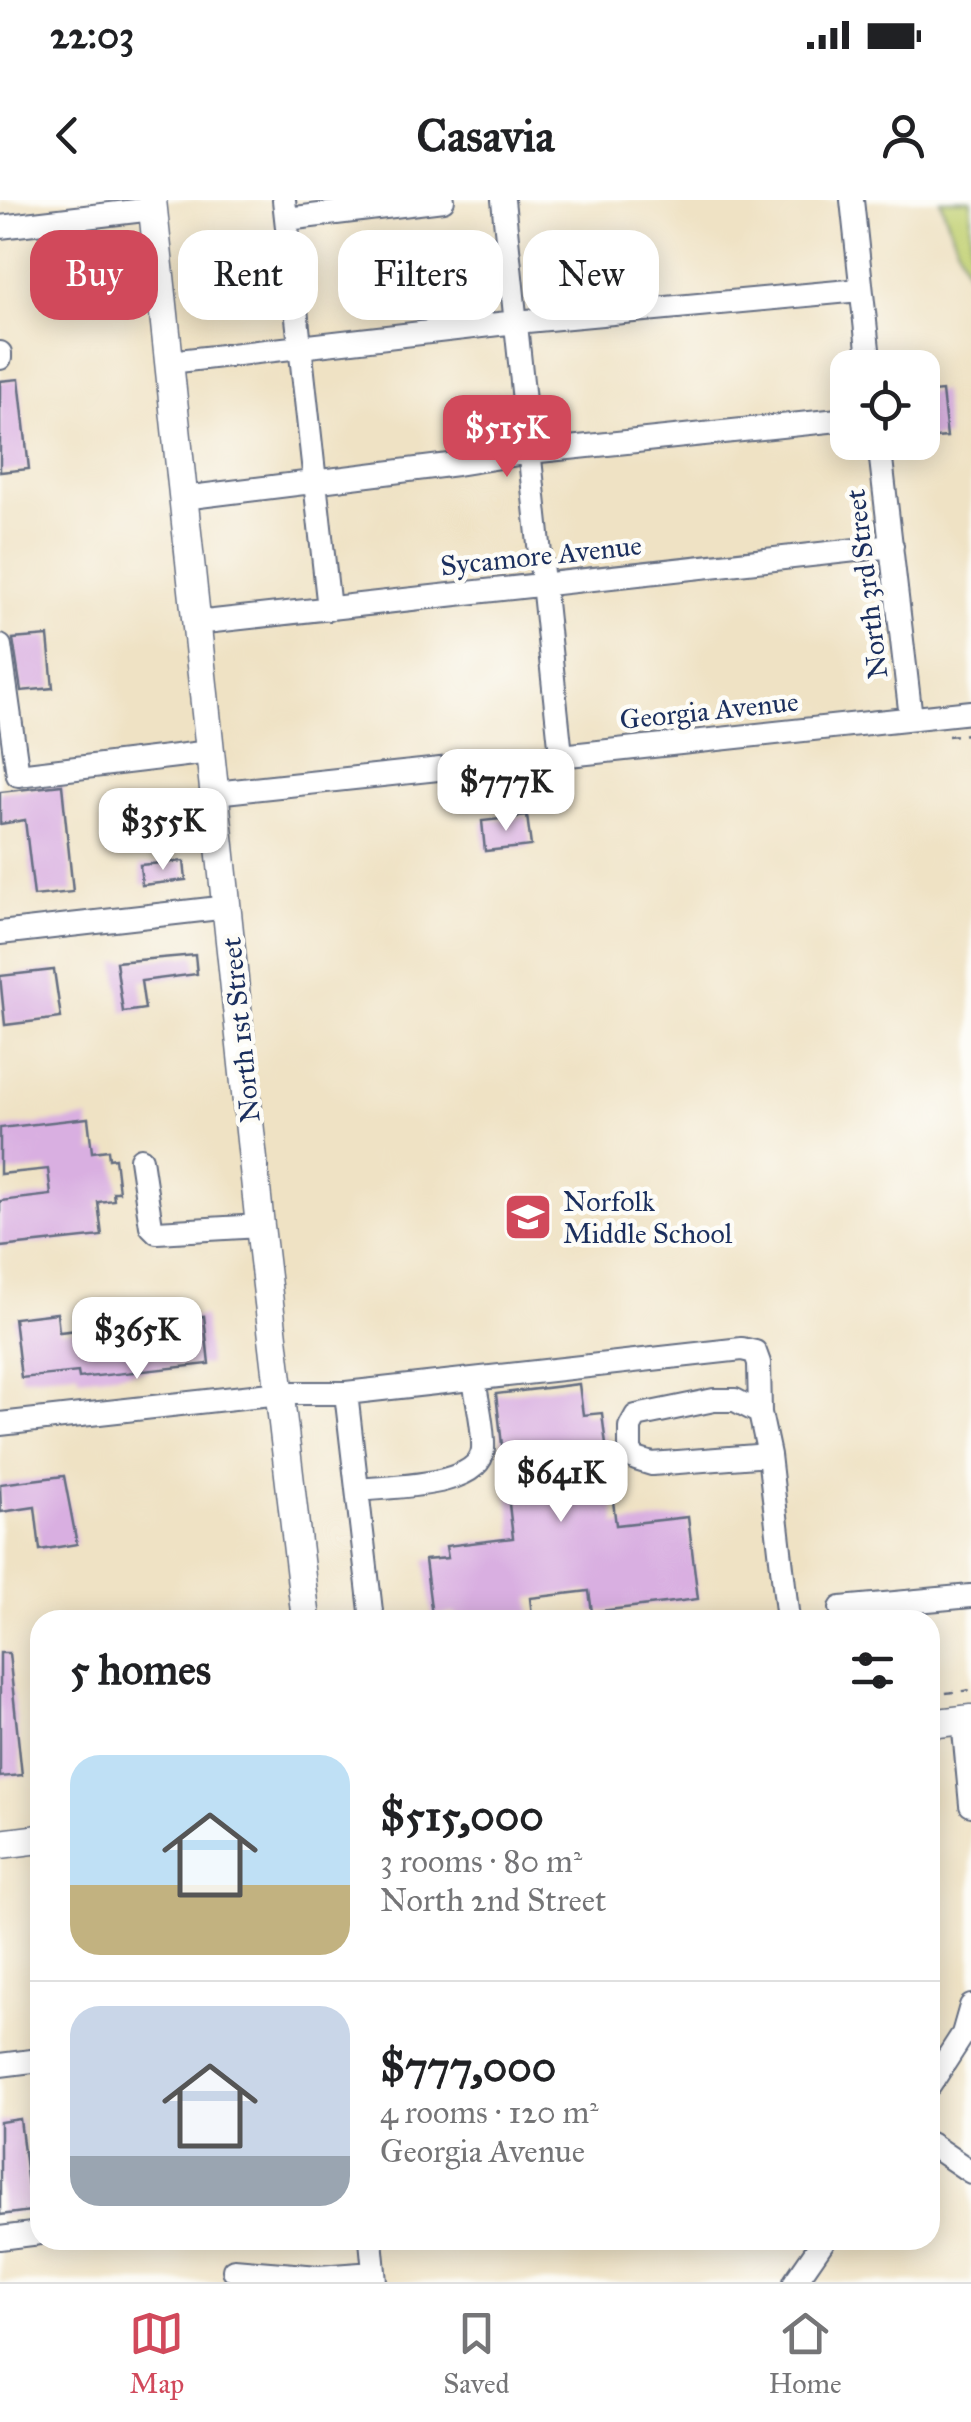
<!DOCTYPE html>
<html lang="en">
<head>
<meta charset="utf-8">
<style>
	:root { --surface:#fff; --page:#f2f2f2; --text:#202124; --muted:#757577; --line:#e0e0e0; --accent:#d1495b }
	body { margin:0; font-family:"IM FELL Great Primer",serif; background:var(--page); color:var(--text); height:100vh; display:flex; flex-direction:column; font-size:38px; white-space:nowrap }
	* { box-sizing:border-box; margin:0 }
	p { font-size:32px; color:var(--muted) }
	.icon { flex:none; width:55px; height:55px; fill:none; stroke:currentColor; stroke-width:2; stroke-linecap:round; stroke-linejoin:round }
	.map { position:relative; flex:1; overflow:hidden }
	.drawer { position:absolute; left:30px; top:1410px; width:910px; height:640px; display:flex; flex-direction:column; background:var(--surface); border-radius:30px; box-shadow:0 5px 25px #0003 }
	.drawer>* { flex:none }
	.hud { position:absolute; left:30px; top:30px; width:912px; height:90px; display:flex; gap:20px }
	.buttons { position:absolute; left:830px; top:150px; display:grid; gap:20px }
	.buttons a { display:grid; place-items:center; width:110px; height:110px; border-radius:20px; background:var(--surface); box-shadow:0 5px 25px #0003; font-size:50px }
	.price { position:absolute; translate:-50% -85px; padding:0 22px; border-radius:20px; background:#fff; color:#222; font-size:32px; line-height:65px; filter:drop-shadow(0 2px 5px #0008) }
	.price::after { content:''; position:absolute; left:50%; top:60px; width:30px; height:22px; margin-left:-15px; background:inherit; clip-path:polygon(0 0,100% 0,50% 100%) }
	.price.active { background:var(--accent); color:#fff }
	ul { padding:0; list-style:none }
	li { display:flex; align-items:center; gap:30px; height:250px; padding:0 40px }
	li+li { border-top:2px solid var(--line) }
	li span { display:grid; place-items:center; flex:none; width:280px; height:200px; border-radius:30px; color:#555 }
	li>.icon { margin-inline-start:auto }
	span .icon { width:120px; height:120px; fill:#fffc; stroke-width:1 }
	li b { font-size:42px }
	h2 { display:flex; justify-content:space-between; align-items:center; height:120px; padding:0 40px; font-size:42px }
	.chip { padding:0 35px; border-radius:30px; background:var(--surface); box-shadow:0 5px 25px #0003; font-size:35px; line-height:90px }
	.chip.active { background:var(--accent); color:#fff }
	.status { display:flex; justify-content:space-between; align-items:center; height:70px; padding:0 50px; background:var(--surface); direction:ltr }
	.status svg { height:28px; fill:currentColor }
	header { display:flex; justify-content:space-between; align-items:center; height:130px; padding:0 40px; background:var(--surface); font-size:45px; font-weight:700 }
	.dock { display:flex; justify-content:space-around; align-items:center; height:140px; border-top:2px solid var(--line); background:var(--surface); font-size:28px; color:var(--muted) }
	.dock a { display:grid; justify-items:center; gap:5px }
	.dock .active { color:var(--accent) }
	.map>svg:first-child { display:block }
	.green { fill:#c1d072; stroke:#6e8068; stroke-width:2.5 }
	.building { fill:#d9afe1 }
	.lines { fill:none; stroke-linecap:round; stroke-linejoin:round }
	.minor-casing { stroke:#656e82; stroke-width:26 }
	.major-casing { stroke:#656e82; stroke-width:31 }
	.path { stroke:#656e82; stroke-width:2.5; stroke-dasharray:8 8; stroke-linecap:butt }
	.minor { stroke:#fff; stroke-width:22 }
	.major { stroke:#fff; stroke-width:28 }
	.labels { text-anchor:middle; stroke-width:9; stroke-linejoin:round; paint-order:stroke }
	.street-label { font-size:28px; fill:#1b2f5e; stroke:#fdfcf7 }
	.poi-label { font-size:28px; fill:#1b2f5e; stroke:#fdfcf7; text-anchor:start }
</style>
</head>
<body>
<div class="status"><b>22:03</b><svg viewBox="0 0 49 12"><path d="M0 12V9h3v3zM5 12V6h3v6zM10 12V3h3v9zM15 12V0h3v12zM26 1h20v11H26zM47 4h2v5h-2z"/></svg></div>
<header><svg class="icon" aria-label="back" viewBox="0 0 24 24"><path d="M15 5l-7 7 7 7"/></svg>Casavia<svg class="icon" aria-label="person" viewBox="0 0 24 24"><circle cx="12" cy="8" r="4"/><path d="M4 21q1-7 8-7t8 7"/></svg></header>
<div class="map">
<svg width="971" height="2082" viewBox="0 0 971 2082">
	<rect width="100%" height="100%" fill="#fdfcf7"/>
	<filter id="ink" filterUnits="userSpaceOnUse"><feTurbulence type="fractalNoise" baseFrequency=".01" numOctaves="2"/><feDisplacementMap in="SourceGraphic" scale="20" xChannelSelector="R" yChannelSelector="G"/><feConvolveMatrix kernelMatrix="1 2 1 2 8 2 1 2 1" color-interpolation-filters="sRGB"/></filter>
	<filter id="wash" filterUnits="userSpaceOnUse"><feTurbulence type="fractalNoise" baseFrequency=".0048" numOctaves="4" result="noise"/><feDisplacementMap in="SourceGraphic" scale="40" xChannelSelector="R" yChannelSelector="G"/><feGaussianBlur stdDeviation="2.25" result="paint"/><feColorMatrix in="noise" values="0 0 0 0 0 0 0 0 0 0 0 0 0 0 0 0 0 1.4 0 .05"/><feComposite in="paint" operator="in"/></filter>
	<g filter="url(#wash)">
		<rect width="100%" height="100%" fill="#efe2c4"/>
		<path class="green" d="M940,0H971V82Z"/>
		<g id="blocks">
			<path class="building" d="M19,179L29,269L0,272V181Z
				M942,191L947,237L922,239V193Z
				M48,436L53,488L21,491L13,439Z
				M62,585L73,692L34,696L25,620L0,624V592Z
				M527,616L531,646L485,651L482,621Z
				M184,661L186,680L142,685L140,665Z
				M195,755L197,774L141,781L145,809L123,812L116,762Z
				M54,770L61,818L5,825L0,776Z
				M88,918L92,952L108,950L109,959L115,958L119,992H113L114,1000L98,1002L102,1036L0,1047V1001L51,995L48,969L0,974V928Z
				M57,1113L59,1132L204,1116L209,1164L79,1178L78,1172L21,1178L14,1118Z
				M579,1184L583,1215L602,1213L616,1325L688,1317L698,1399L592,1412L589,1391L530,1398L532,1415L487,1420H457L456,1413L432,1416L425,1360L448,1358L446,1346L513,1338L496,1194Z
				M64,1276L77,1344L40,1350L35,1307L1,1312L0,1284Z
				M0,1453H9L22,1575L0,1577Z
				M20,1919L31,2011L0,2015V1922Z"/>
		</g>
	</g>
	<g filter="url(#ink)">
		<use href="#blocks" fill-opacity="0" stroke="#656e82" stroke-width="2.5"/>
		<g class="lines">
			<g class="minor-casing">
				<path id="minor" d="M284,0L329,409
					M503,0L561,555
					M852,0L870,168
					M287,19L443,0
					M0,27L153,9
					M0,153V158
					M170,162L516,122L860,90
					M879,242L911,518
					M183,298L457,264L530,252L848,219
					M196,423L892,346
					M0,446L18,575L210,552
					M215,593L971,512
					M0,733L228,707
					M141,959L151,1026L157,1032L260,1026
					M346,1193L372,1420
					M714,1200H735L760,1213L769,1255L652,1264L636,1259L630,1252V1227L636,1216Z
					M0,1224L280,1193H346L742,1149L755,1152L759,1163L760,1213
					M769,1255L788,1420
					M359,1290C389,1286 480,1288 483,1249C484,1227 477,1201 474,1179
					M841,1408L971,1396
					M963,1520L971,1605
					M0,1865L40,1860
					M930,1885L963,1834L971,1806
					M930,1944L971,1972
					M0,2038L40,2033
					M371,2040L375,2082
					M234,2070L319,2077L374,2073
					M795,2082L824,2040"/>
			</g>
			<g class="major-casing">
				<path id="major" d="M152,0L260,1026L306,1420
					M930,1524L971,1519
					M0,1644L40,1639"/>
			</g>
			<path class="path" d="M948,536L971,534
				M930,1495L971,1490"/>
			<use href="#minor" class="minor"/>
			<use href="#major" class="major"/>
		</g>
	</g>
	<defs>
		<g id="school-square" transform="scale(2.5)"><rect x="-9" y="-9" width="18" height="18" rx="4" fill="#d1495b" stroke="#fdfcf7"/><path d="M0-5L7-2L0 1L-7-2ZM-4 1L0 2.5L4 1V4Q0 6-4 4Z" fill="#fff"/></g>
	</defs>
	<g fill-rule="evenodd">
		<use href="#school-square" x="528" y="1017"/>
	</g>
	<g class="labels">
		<g class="street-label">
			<text transform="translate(541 355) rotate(-6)" y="10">Sycamore Avenue</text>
			<text transform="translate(866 384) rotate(-97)" y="10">North 3rd Street</text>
			<text transform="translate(709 510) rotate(-6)" y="10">Georgia Avenue</text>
			<text transform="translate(240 830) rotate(-96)" y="10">North 1st Street</text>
		</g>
		<g class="poi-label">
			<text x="563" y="1011">Norfolk<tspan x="563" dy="32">Middle School</tspan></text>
		</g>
	</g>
</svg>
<div class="buttons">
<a><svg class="icon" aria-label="locate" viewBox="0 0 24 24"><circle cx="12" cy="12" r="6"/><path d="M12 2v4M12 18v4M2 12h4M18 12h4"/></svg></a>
</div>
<b class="price active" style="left:507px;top:280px">$515K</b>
<b class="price" style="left:506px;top:634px">$777K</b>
<b class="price" style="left:163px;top:673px">$355K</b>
<b class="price" style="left:137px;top:1182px">$365K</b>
<b class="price" style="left:561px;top:1325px">$641K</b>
<div class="hud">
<a class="chip active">Buy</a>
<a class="chip">Rent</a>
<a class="chip">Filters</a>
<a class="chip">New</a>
</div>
<section class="drawer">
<h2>5 homes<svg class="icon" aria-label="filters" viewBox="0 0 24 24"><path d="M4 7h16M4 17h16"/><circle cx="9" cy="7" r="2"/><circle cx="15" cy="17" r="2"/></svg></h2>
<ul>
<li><span style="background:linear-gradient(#bfe0f5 65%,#c2b280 0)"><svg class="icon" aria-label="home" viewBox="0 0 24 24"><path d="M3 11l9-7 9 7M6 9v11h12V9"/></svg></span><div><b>$515,000</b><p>3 rooms · 80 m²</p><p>North 2nd Street</p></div></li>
<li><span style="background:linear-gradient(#c9d6e8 75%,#9aa5b1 0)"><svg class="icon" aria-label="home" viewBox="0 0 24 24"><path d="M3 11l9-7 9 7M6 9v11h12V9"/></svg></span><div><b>$777,000</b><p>4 rooms · 120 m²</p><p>Georgia Avenue</p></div></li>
</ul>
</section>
</div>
<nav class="dock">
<a class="active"><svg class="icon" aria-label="map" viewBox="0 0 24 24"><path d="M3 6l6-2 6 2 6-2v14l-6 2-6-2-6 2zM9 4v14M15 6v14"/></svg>Map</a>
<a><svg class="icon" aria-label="saved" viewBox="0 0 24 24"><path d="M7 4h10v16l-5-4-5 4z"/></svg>Saved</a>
<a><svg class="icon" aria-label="home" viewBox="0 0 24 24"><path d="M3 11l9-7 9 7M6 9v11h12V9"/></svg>Home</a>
</nav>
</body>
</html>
